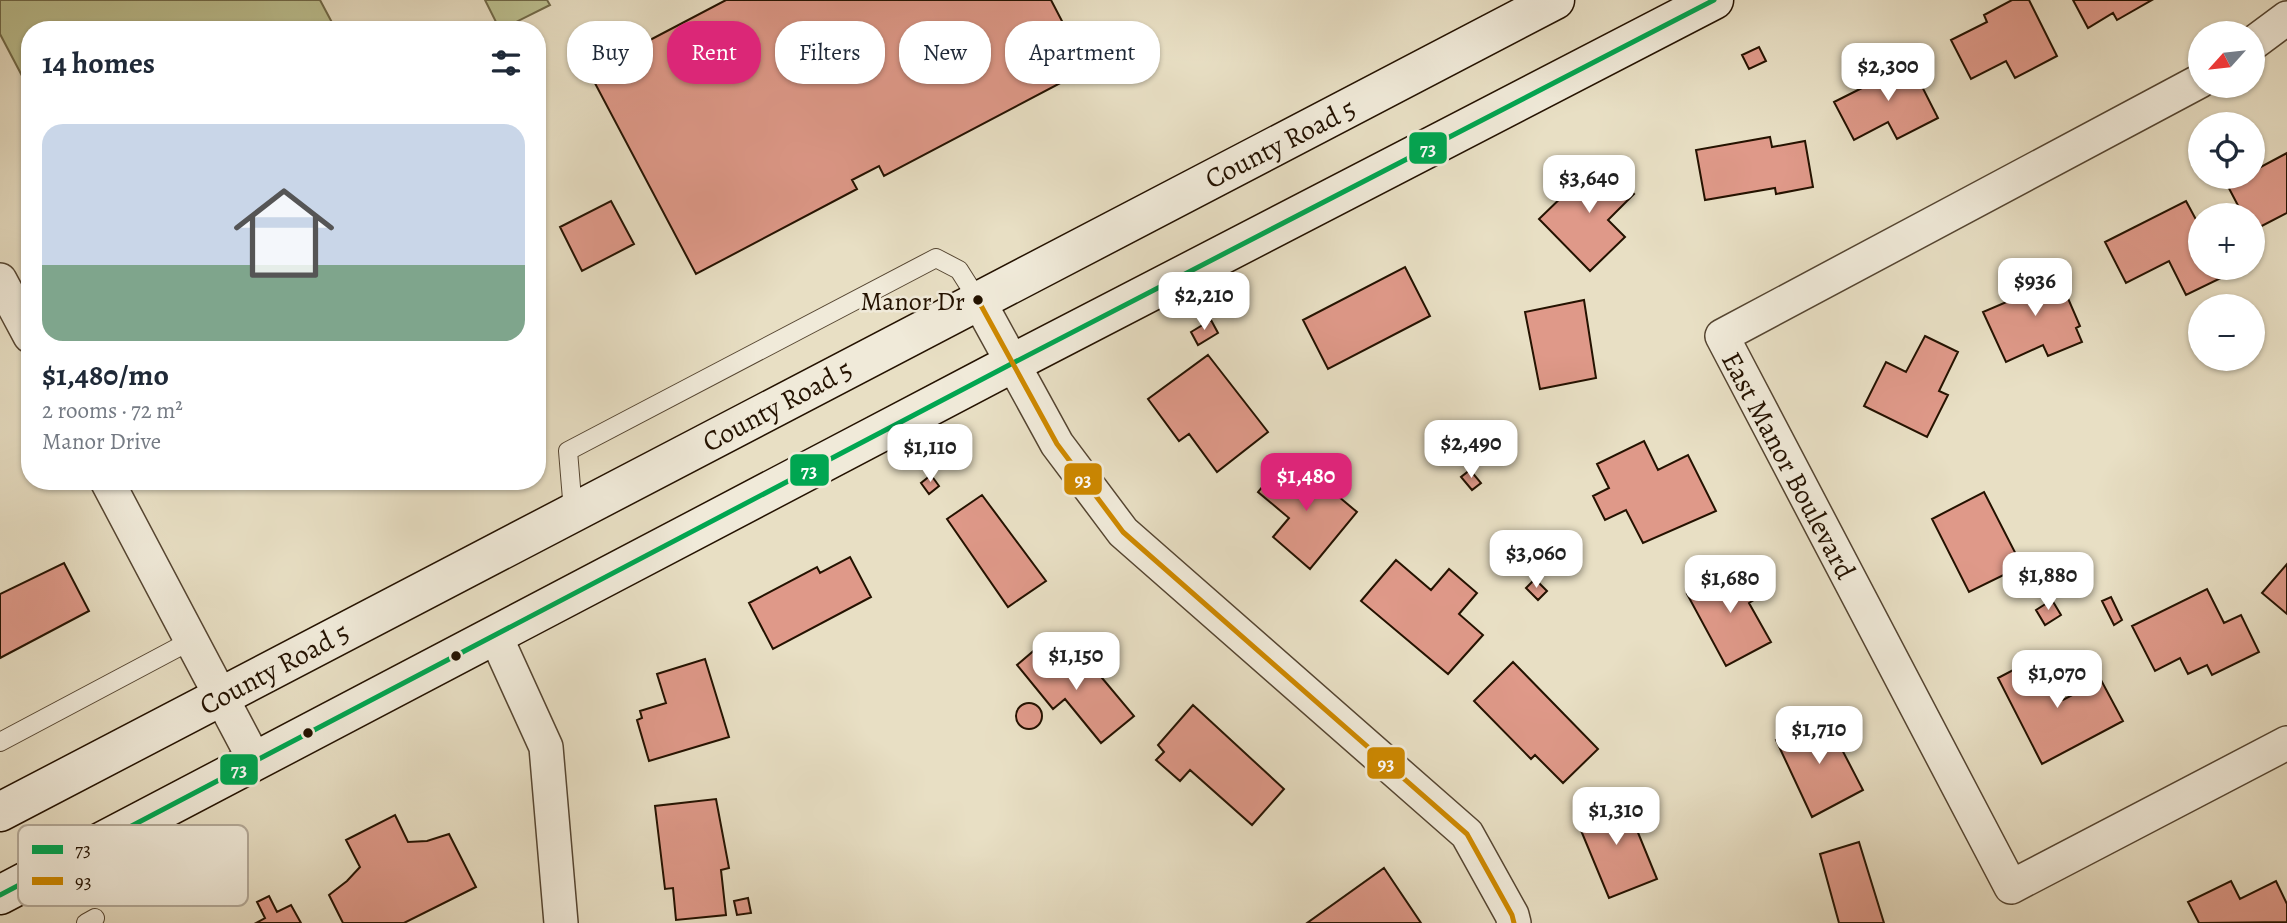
<!DOCTYPE html>
<html lang="en">
<head>
<meta charset="utf-8">
<style>
	:root { --surface:#fff; --page:#f6f6f7; --text:#1f2937; --muted:#747a83; --line:#e0e1e3; --accent:#db2777 }
	body { margin:0; font-family:Alegreya,serif; background:var(--page); color:var(--text); height:100vh; display:flex; flex-direction:column; font-size:26px; white-space:nowrap }
	* { box-sizing:border-box; margin:0 }
	p { font-size:23px; color:var(--muted) }
	.icon { flex:none; width:38px; height:38px; fill:none; stroke:currentColor; stroke-width:2; stroke-linecap:round; stroke-linejoin:round }
	.map { position:relative; flex:1; overflow:hidden }
	.sheet { position:absolute; left:21px; top:21px; width:525px; height:469px; display:flex; flex-direction:column; background:var(--surface); border-radius:28px; box-shadow:0 2px 5px #0004 }
	.sheet>* { flex:none }
	.hud { position:absolute; left:567px; top:21px; width:665px; height:63px; display:flex; gap:14px }
	.needle { width:46px; rotate:243deg }
	.buttons { position:absolute; left:2188px; top:21px; display:grid; gap:14px }
	.buttons a { display:grid; place-items:center; width:77px; height:77px; border-radius:50%; background:var(--surface); box-shadow:0 2px 5px #0004; font-size:35px }
	.price { position:absolute; translate:-50% -60px; padding:0 16px; border-radius:14px; background:#fff; color:#222; font-size:23px; line-height:46px; filter:drop-shadow(0 2px 4px #0008) }
	.price::after { content:''; position:absolute; left:50%; top:42px; width:21px; height:16px; margin-left:-10px; background:inherit; clip-path:polygon(0 0,100% 0,50% 100%) }
	.price.current { background:var(--accent); color:#fff }
	ul { padding:0; list-style:none }
	li { display:grid; align-content:center; gap:14px; height:371px; padding:0 21px }
	li+li { border-top:2px solid var(--line) }
	li span { display:grid; place-items:center; height:217px; border-radius:21px; color:#555 }
	li>.icon { margin-inline-start:auto }
	span .icon { width:126px; height:126px; fill:#fffc; stroke-width:1 }
	li b { font-size:30px }
	h2 { display:flex; justify-content:space-between; align-items:center; height:84px; padding:0 21px; font-size:30px }
	.chip { padding:0 24px; border-radius:28px; background:var(--surface); box-shadow:0 2px 5px #0004; font-size:24px; line-height:63px }
	.chip.current { background:var(--accent); color:#fff }
	.map>svg:first-child { display:block }
	.green { fill:#bcc090; stroke:#706948; stroke-width:2 }
	.building { fill:#df9989; stroke:#241200; stroke-width:2 }
	.lines { fill:none; stroke-linecap:round; stroke-linejoin:round }
	.lane-casing { stroke:#554531; stroke-width:20 }
	.street-casing { stroke:#554531; stroke-width:36 }
	.secondary-casing { stroke:#241200; stroke-width:41 }
	.lane { stroke:#f0ead9; stroke-width:18 }
	.street { stroke:#f0ead9; stroke-width:33 }
	.secondary { stroke:#f0ead9; stroke-width:38 }
	.bus-1-casing { stroke:#f0ead9; stroke-width:10 }
	.bus-2-casing { stroke:#f0ead9; stroke-width:10 }
	.bus-1 { stroke:#00a651; stroke-width:5 }
	.bus-2 { stroke:#cd8800; stroke-width:5 }
	.bus-dot { fill:#241200; stroke:#f0ead9; stroke-width:2.5 }
	.labels { text-anchor:middle; stroke-width:5; stroke-linejoin:round; paint-order:stroke }
	.bus-label { font-size:26px; fill:#241200; stroke:#f0ead9; text-anchor:end }
	.street-label { font-size:28px; fill:#241200; stroke:#f0ead9 }
	.key { fill:#f0ead9; stroke:#b3a998; stroke-width:2 }
	.key-label { font-size:19px; fill:#241200 }
	.line-badge { stroke:#f0ead9; stroke-width:2.5 }
	.badge-label { font-size:19px; text-anchor:middle; font-weight:bold; fill:#fff }
</style>
</head>
<body>
<div class="map">
<svg width="2287" height="923" viewBox="0 0 2287 923">
	<rect width="100%" height="100%" fill="#e8dfc4"/>
	<filter id="stains"><feTurbulence type="fractalNoise" baseFrequency=".00286" numOctaves="4"/><feColorMatrix values="0 0 0 0 .2 0 0 0 0 .09 0 0 0 0 .02 0 0 0 .5 -.17"/></filter>
	<radialGradient id="worn" r=".72"><stop offset=".6" stop-color="#630" stop-opacity="0"/><stop offset="1" stop-color="#630" stop-opacity=".3"/></radialGradient>
	<path class="green" d="M0,0H320L336,30H30V91L0,34Z
		M485,0H547L550,5L500,30Z"/>
	<path class="building" d="M726,0H1051L1087,69L884,176L879,166L852,180L857,189L696,274L589,72Z
		M2012,0H2029L2057,56L2015,78L2006,61L1971,79L1951,40L1987,22L1984,15Z
		M2073,0H2152L2117,20L2113,13L2088,28Z
		M1759,47L1766,61L1749,69L1742,55Z
		M1907,57L1938,118L1897,139L1888,122L1854,140L1834,102L1870,84L1867,78Z
		M1770,137L1772,147L1805,141L1813,187L1776,194L1775,188L1705,200L1696,150Z
		M2287,153V213L2252,231V215H2243L2223,177H2252V159L2259,168Z
		M1600,160L1634,194L1608,220L1625,237L1590,271L1539,219Z
		M611,201L634,244L582,271L560,227Z
		M2186,201L2200,227V268H2221L2225,276L2186,295L2169,261L2126,283L2105,242Z
		M2054,266L2080,326L2076,328L2082,342L2048,356L2043,345L2006,362L1983,312L2023,295L2018,283Z
		M1405,267L1430,316L1328,369L1303,320Z
		M1584,300L1596,378L1540,389L1525,312Z
		M1211,320L1218,333L1198,345L1191,332Z
		M1925,336L1958,352L1939,391L1948,395L1927,437L1864,406L1886,362L1906,372Z
		M1208,355L1268,432L1217,472L1189,434L1179,441L1148,399Z
		M2217,359H2240L2223,369Z
		M1644,441L1658,470L1688,455L1716,511L1643,543L1626,510L1605,520L1593,496L1609,488L1597,464Z
		M1285,459L1317,486L1320,481L1357,512L1310,569L1273,537L1289,518L1258,492Z
		M1470,470L1481,483L1472,490L1461,477Z
		M931,475L939,486L929,494L921,483Z
		M1984,492L2022,566L1969,592L1932,519Z
		M982,495L1046,581L1008,607L947,519Z
		M850,557L871,597L773,649L749,603L817,567L820,573Z
		M1396,560L1431,590L1449,569L1477,593L1459,614L1483,635L1448,674L1361,601Z
		M64,563L89,611L0,658V594Z
		M2287,564V614L2262,593Z
		M1742,565L1759,597L1749,603L1771,642L1726,666L1687,594Z
		M1535,579L1547,591L1538,600L1526,588Z
		M2207,589L2224,623L2241,615L2259,652L2212,675L2207,665L2188,674L2180,658L2155,671L2132,626Z
		M2111,597L2122,620L2114,625L2102,601Z
		M2052,600L2061,615L2045,625L2036,610Z
		M1044,642L1076,679L1092,666L1134,716L1101,743L1065,699L1053,709L1017,665Z
		M2040,656L2063,700L2101,680L2123,721L2042,764L1998,678Z
		M705,659L729,737L649,761L637,720L642,718L640,711L666,703L657,674Z
		M1513,662L1598,749L1563,783L1535,755L1531,759L1474,701Z
		M1016 716a13 13 0 1 1 26 0a13 13 0 1 1-26 0Z
		M1193,705L1284,789L1252,825L1190,770L1180,781L1156,760L1164,752L1158,745Z
		M1824,715L1863,790L1812,817L1776,740Z
		M1623,796L1657,879L1609,898L1575,816Z
		M716,799L729,868L721,870L726,915L676,920L673,888L665,889L655,806Z
		M395,815L408,842L427,841L449,834L476,887L404,923H343L329,895L347,881L360,867L346,840Z
		M1859,842L1884,923H1839L1820,854Z
		M1384,868L1421,923H1307Z
		M2231,881L2240,899L2276,881L2287,904V922L2199,923L2188,902Z
		M269,896L277,912L291,905L301,923H256L265,918L257,902Z
		M748,898L751,913L737,915L734,901Z"/>
	<g class="lines">
		<g class="lane-casing">
			<path id="lane" d="M573,511L568,451L936,258L959,270L978,300
				M0,742L192,640
				M86,923L95,918"/>
		</g>
		<g class="street-casing">
			<path id="street" d="M2252,44L2287,18
				M2200,81L1722,336L2011,887L2287,743
				M0,280L30,336
				M978,300L1057,444L1123,532L1467,834L1512,915L1514,923
				M107,481L254,759
				M495,635L546,747L561,923"/>
		</g>
		<g class="secondary-casing">
			<path id="secondary" d="M0,812L1555,0
				M0,895L1013,363L1714,0"/>
		</g>
		<use href="#lane" class="lane"/>
		<use href="#street" class="street"/>
		<use href="#secondary" class="secondary"/>
		<g class="bus-1-casing">
			<path id="bus-1" d="M0,895L1013,363L1714,0"/>
		</g>
		<g class="bus-2-casing">
			<path id="bus-2" d="M978,300L1057,444L1123,532L1467,834L1512,915L1514,923"/>
		</g>
		<use href="#bus-1" class="bus-1"/>
		<use href="#bus-2" class="bus-2"/>
	</g>
	<g class="bus-dot">
		<circle cx="978" cy="300" r="6"/>
		<circle cx="456" cy="656" r="6"/>
		<circle cx="308" cy="733" r="6"/>
	</g>
	<g class="labels">
		<g class="bus-label">
			<text x="965" y="310">Manor Dr</text>
		</g>
		<g class="street-label">
			<text transform="translate(1280 143) rotate(-27)" y="10">County Road 5</text>
			<text transform="translate(777 405) rotate(-28)" y="10">County Road 5</text>
			<text transform="translate(1789 465) rotate(62)" y="10">East Manor Boulevard</text>
			<text transform="translate(274 668) rotate(-28)" y="10">County Road 5</text>
		</g>
	</g>
	<rect x="18" y="825" width="230" height="81" rx="10" class="key"/>
	<rect x="32" y="845" width="31" height="9" fill="#00a651"/>
	<rect x="32" y="877" width="31" height="8" fill="#cd8800"/>
	<g class="key-label">
		<text x="75" y="856">73</text>
		<text x="75" y="888">93</text>
	</g>
	<g class="line-badge">
		<rect x="1408" y="131" width="40" height="34" rx="7" fill="#00a651"/>
		<rect x="789" y="453" width="41" height="34" rx="7" fill="#00a651"/>
		<rect x="1063" y="462" width="40" height="34" rx="7" fill="#cd8800"/>
		<rect x="1366" y="746" width="40" height="34" rx="7" fill="#cd8800"/>
		<rect x="219" y="753" width="40" height="33" rx="7" fill="#00a651"/>
	</g>
	<g class="badge-label">
		<text x="1428" y="155">73</text>
		<text x="809" y="477">73</text>
		<text x="1083" y="486">93</text>
		<text x="1386" y="770">93</text>
		<text x="239" y="776">73</text>
	</g>
	<rect width="100%" height="100%" filter="url(#stains)"/>
	<rect width="100%" height="100%" fill="url(#worn)"/>
</svg>
<div class="buttons">
<a><svg class="needle" viewBox="-14 -14 28 28"><path d="M0-13l5 13h-10z" fill="#e53935"/><path d="M0 13l5-13h-10z" fill="#747a83"/></svg></a>
<a><svg class="icon" aria-label="locate" viewBox="0 0 24 24"><circle cx="12" cy="12" r="6"/><path d="M12 2v4M12 18v4M2 12h4M18 12h4"/></svg></a>
<a>+</a>
<a>−</a>
</div>
<b class="price" style="left:1888px;top:103px">$2,300</b>
<b class="price" style="left:1589px;top:215px">$3,640</b>
<b class="price" style="left:2035px;top:318px">$936</b>
<b class="price" style="left:1204px;top:332px">$2,210</b>
<b class="price" style="left:1471px;top:480px">$2,490</b>
<b class="price" style="left:930px;top:484px">$1,110</b>
<b class="price current" style="left:1306px;top:513px">$1,480</b>
<b class="price" style="left:1536px;top:590px">$3,060</b>
<b class="price" style="left:2048px;top:612px">$1,880</b>
<b class="price" style="left:1730px;top:615px">$1,680</b>
<b class="price" style="left:1076px;top:692px">$1,150</b>
<b class="price" style="left:2057px;top:710px">$1,070</b>
<b class="price" style="left:1819px;top:766px">$1,710</b>
<b class="price" style="left:1616px;top:847px">$1,310</b>
<div class="hud">
<a class="chip">Buy</a>
<a class="chip current">Rent</a>
<a class="chip">Filters</a>
<a class="chip">New</a>
<a class="chip">Apartment</a>
</div>
<section class="sheet">
<h2>14 homes<svg class="icon" aria-label="filters" viewBox="0 0 24 24"><path d="M4 7h16M4 17h16"/><circle cx="9" cy="7" r="2"/><circle cx="15" cy="17" r="2"/></svg></h2>
<ul>
<li><span style="background:linear-gradient(#c9d6e8 65%,#7fa58c 0)"><svg class="icon" aria-label="home" viewBox="0 0 24 24"><path d="M3 11l9-7 9 7M6 9v11h12V9"/></svg></span><div><b>$1,480/mo</b><p>2 rooms · 72 m²</p><p>Manor Drive</p></div></li>
</ul>
</section>
</div>
</body>
</html>
